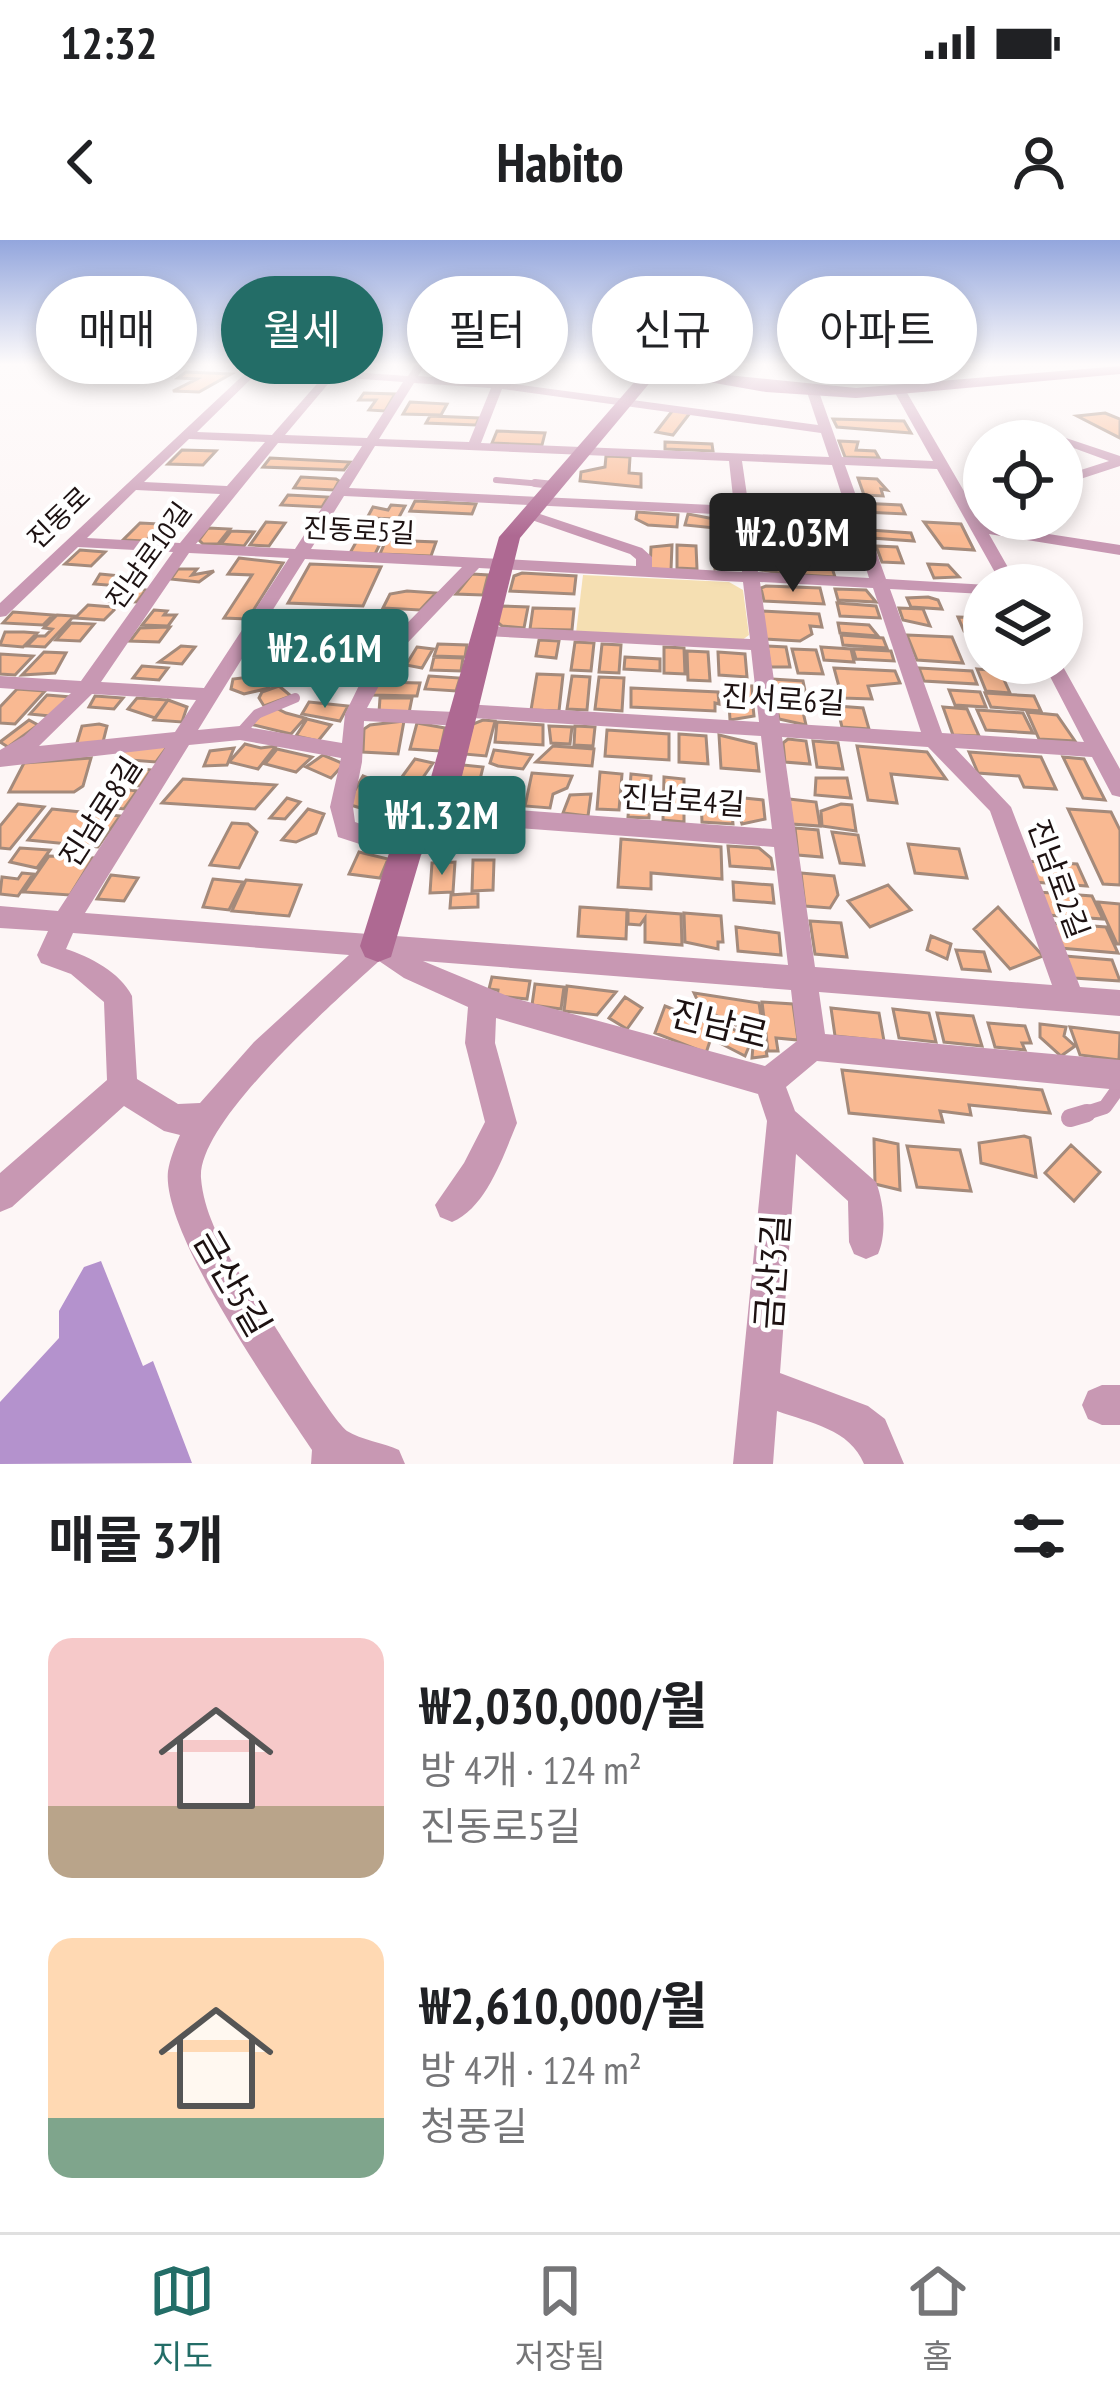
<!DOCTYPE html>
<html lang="ko">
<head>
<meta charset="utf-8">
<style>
	:root { --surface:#fff; --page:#f2f2f2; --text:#202124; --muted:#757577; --line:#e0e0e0; --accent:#236d67 }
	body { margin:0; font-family:"PT Sans Narrow","Noto Sans KR",sans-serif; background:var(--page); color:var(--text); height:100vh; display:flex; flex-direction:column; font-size:45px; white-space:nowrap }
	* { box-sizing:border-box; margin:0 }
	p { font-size:39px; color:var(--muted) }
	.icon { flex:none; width:66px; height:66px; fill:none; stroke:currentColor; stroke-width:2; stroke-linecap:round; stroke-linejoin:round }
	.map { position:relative; height:1224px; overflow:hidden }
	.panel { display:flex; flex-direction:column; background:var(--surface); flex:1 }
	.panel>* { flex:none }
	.banner { position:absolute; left:36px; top:36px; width:1050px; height:108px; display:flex; gap:24px }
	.buttons { position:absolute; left:963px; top:180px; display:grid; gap:24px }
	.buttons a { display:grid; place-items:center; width:120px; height:120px; border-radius:50%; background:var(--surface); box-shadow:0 6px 18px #0003; font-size:60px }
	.price { position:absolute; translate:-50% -102px; padding:0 27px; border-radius:12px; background:var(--accent); color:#fff; font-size:39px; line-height:78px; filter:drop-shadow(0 3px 6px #0008) }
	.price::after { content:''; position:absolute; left:50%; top:72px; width:36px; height:27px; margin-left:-18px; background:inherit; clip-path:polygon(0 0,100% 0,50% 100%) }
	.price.current { background:#222; color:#fff }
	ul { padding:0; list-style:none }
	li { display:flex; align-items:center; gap:36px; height:300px; padding:0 48px }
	li span { display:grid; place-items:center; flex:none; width:336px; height:240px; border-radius:24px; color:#555 }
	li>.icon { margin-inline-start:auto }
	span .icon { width:144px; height:144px; fill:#fffc; stroke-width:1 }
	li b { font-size:51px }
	h2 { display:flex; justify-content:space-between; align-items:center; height:144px; padding:0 48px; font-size:51px }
	.pill { padding:0 42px; border-radius:54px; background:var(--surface); box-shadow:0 6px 18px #0003; font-size:42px; line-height:108px }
	.pill.current { background:var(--accent); color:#fff }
	.status { display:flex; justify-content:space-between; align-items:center; height:84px; padding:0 60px; background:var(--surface); direction:ltr }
	.status svg { height:33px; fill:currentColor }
	header { display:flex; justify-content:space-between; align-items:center; height:156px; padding:0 48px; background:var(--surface); font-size:54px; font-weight:800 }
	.menu { display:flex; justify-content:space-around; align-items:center; height:168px; border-top:3px solid var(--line); background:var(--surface); font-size:33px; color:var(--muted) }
	.menu a { display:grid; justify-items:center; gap:6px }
	.menu .current { color:var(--accent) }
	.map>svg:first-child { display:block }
	.green { fill:#f5dfb2 }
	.water { fill:#b492cd }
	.building { fill:#f9b992; stroke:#a48a7b; stroke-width:3 }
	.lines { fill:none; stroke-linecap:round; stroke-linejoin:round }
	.lane-far4 { stroke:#c898b3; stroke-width:6 }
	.lane-far3 { stroke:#c898b3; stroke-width:8 }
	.lane-far2 { stroke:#c898b3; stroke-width:10 }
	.lane-far1 { stroke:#c898b3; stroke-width:14 }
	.lane { stroke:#c898b3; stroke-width:18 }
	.street { fill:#c898b3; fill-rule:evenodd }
	.secondary { fill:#ae6992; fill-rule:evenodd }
	.labels { text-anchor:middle; stroke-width:9; stroke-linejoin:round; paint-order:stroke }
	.far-street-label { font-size:27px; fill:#1d1212; stroke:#fff }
	.street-label { font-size:30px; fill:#1d1212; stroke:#fff }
	.near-street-label { font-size:36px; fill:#1d1212; stroke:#fff }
</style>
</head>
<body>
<div class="status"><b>12:32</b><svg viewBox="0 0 49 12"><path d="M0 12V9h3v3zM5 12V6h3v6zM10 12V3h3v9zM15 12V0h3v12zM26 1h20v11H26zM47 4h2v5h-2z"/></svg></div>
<header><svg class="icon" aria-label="back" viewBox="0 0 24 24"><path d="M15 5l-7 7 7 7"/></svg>Habito<svg class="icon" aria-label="person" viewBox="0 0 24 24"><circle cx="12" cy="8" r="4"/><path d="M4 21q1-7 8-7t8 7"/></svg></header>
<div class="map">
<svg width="1120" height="1224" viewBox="0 0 1120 1224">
	<rect width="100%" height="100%" fill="#fdf6f6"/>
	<path class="green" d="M583,335L729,342L743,350L749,395L741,401L576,393Z"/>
	<path class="water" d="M101,1021L143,1126L153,1121L192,1223L0,1224V1162L59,1098V1071L84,1027Z"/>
	<path class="building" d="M186,132L231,134L199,152L173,151L197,139L178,138Z
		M364,153L395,154L385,171L369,170L376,160H359Z
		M410,162L447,164L441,175L403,174Z
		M673,170L690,173L673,195L656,192Z
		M1105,173L1120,179V198L1077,176Z
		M430,176L479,178L476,185L426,183Z
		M833,179L904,181L911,193L837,187Z
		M497,191L545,193L542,205L492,203Z
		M839,201L858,202L856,210L875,211L879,218L845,217Z
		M665,202L712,204L713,211L665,209Z
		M182,210L216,211L203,225L168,224Z
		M606,216L630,217L629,233L641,234V247L580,241L581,232L605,227Z
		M270,218L350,222L344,230L263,227Z
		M301,237L336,239L339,241L334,250L294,248Z
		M858,238L877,239L887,250L881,249L883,256L864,255Z
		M288,255L328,257L322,267L281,265Z
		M747,258L793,260L796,275L749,273Z
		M415,261L476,264L472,274L410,271Z
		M859,263L901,265L905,274L863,272Z
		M391,265L405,266L398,279L367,278L373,267L388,270Z
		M637,272L678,275L677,287L648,285L636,279Z
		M688,274L720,280L725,289L685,285Z
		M266,282L285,283L269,306L250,305Z
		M924,282L961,284L974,310L943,308Z
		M140,283L161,284L146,301L123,300Z
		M208,288L230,289L218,304H203L199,300Z
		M870,290L911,293L914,301L872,298Z
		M231,291L254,292L244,306L221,304Z
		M360,295L384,296L375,314L350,313Z
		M386,300L436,302L431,316L380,314Z
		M751,303L783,305L785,316L753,314Z
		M672,305L671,330L650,329L651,307Z
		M677,305L696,306L697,329L677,328Z
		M876,306L897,307L903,323L882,322Z
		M713,307L733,308L735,326L715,329Z
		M796,308L826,309L835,337L803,335Z
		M80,310L105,312L91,326L65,324Z
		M239,318L283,323L248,379L224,378L252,335L228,334Z
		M768,320L788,321L791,335L756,329L755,324L769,328Z
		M310,324L381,327L363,366L288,363Z
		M928,324L948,325L959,337L934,338Z
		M178,329H197L192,335L214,331L199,342L171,339Z
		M522,333L576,336L574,354L510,351L514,336Z
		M100,334L130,337L120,346L94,344Z
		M472,334L488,335L483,355L456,354Z
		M766,346L820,348L824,364L764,361L761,348Z
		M122,348L146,350L137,362L109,361Z
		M835,349L866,350L876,362L838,360Z
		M407,351L436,353L420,370L383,368L390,354Z
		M928,357L938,360L942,369L911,367L907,358Z
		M837,363L876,366L880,378L840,376Z
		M88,365L112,367L114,370L104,380L75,378Z
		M500,366L528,367L524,388L502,386L496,381Z
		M533,368L574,369L572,390L530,389Z
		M899,368L923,369L930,386L903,380Z
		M154,370L167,371L164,375H176L168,386L142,385Z
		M762,371L819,374L822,387L810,386L812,394L800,401L765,399Z
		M13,372L53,375L43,385L3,383Z
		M57,375L74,376L45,407L27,406L37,396H45L52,389L44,388Z
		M958,377L984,378V392L964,391Z
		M71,383L94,384L80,401L56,400Z
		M838,383L869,385L878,396L840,393Z
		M264,386L284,387L294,393L290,399L259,400Z
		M170,387L159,402L130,401L140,388Z
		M354,387L366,399L347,408L334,394Z
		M5,392H24L37,393L23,407L0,405Z
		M841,395L883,398L887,408L843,405Z
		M907,395L952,397L963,423L917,420Z
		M539,400L559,401L556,418L536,416Z
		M575,402L594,403L591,431L571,430Z
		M438,404L467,405L465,417L434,416Z
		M602,404L621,405L619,433L599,432Z
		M181,406L195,407L182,424L159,422Z
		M767,406L786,407L790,427H770Z
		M417,407L433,409L422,428L406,425Z
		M664,407L684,408L685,434L664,433Z
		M821,407L851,409L854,422L824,420Z
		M792,409L816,410L823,434L798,433Z
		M853,409L891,411L894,421L856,419Z
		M687,411L708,412L710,441L688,440Z
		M44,412L66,413L55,433L22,435Z
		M718,412L745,414L747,437L719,435Z
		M0,414L33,416L15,435L0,434Z
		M434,417L463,418L461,431L431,430Z
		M625,417L660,419V431L624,429Z
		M345,419L366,431L360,443L337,433L341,431L334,428Z
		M284,420L300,421L306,427L281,438L269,427Z
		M268,425L269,448L244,454L231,449L233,439L250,437L251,427Z
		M142,426L168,428L159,440L133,438Z
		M834,428L895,431L900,443L868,446L872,459L842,458Z
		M919,428L972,431L977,444L924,441Z
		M977,429L1000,431L1010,453L986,451Z
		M537,434L563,435L559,471L531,470Z
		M429,436L460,438L456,451L425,449Z
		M572,436L590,437L587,470L567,469Z
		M599,437L624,438L622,471L595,469Z
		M772,439L803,441L806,456L774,454Z
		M375,442L420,443L417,456L371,455Z
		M728,445L752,446L753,460L729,458Z
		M279,446L291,456L264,466L259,458L262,452Z
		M631,448L718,452L719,464L715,463V471L631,467Z
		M17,449L45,451L15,484L0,483V467Z
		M949,450L980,452L986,467L955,465Z
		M985,453L1034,456L1041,471L991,467Z
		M47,455L71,457L50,476L30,474Z
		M95,456L123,458L114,469L89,467Z
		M137,458L168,460L155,478L128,469Z
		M380,458H412L409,473L379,472Z
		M775,458L800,459L806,485L779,479Z
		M168,460L187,467L182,482L154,480Z
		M309,462L348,466L340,481L302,474Z
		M729,464L753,466L754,476L730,480Z
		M272,466L286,473L305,478L291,494L250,484Z
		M837,466L863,468L869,489L842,487Z
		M943,467L967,469L979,496L953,495Z
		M977,470L1023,473L1033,493L986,490Z
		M1027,472L1057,475L1075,501L1039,499Z
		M307,479L331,485L318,501L296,496Z
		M29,480L38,485L8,507L0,502Z
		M483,480L495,481L486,516L464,514L473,484Z
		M404,481L398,514L363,512L364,489L370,485Z
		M497,482L543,485V505L495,502Z
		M417,483L445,488L440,511L410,509Z
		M99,484L107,486L103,502L76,506L82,486Z
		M549,486L572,487L570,504L551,503Z
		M575,486L595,487L593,506L574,505Z
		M607,490L669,494V520L605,516Z
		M679,494L706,496L708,524L679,522Z
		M719,495L756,504L759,531L721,528Z
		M788,499L806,501L810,524L785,522L783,503Z
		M813,501L838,503L843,529L817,527Z
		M170,503L156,522L117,519L126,508Z
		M245,504L261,508L276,506L258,529L229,522Z
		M553,506L594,509L592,526L536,522Z
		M857,506L927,512L946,539L891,534L897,563L868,560Z
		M234,508L227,525L204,526L210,511Z
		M277,509L312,517L296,532L265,524Z
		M494,510L532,515L523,529L498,526L490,523Z
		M969,512L1041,517L1056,549L1024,547L1019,536L978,533Z
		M323,515L344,524L331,538L306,527Z
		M1063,517L1084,519L1105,560L1083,558Z
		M91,518L83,546L74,552H9L24,523Z
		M415,519L433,523L417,546L399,541Z
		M463,525L483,527L478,548L457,546Z
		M114,526L151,530L140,546L107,543Z
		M600,532L622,534L619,570L597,569Z
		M532,533L572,536L567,548L553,554L550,568L525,566Z
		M631,534L651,536L649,578L628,577Z
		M363,536L397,550L381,574L347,564Z
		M664,537L684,539V582L663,580Z
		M816,538H847L851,558L815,555Z
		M183,539L276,545L255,569L162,563Z
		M105,547L137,551L124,569L91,565Z
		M400,549L427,560L417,575L387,567Z
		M591,554L588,576L563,573L570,555Z
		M477,555L514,557L512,571L474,568Z
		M734,557L763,560L765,579L742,584Z
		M287,558L300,562L285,579L270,578Z
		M701,558L731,561L733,584L702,582Z
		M789,559L816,562L820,586L792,584Z
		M18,564L44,567L10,609L0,608V586Z
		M841,564L852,565L856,591L822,586L821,571Z
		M52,569L120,576L98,607L28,600Z
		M308,569L324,574L316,593L296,602L282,600Z
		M1068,569L1111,572L1120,590V645L1103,644Z
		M232,583L248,584L257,592L239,628L210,625Z
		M795,588L818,590L822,617L798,615Z
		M832,592L858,595L864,625L840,623Z
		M621,599L721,607L722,639L651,633V649L618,647Z
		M908,604L959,609L967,638L915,633Z
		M728,606L759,608L771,618L773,629L730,626Z
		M20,608L50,610L37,628L10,622Z
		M359,612L388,619L380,638L349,634Z
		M49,616L93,618L70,655L24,652Z
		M473,620H494L493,650L472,651Z
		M1024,621L1077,624L1087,646L1033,642Z
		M455,622L453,652L430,653L432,623Z
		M22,633L33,634L18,656L0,654L2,637L18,639Z
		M801,633L834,636L838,655L830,668L805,666Z
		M111,635L138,638L124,661L97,659Z
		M213,639L243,642L229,670L203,667Z
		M246,640L301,645L289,676L232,671Z
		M733,642L772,645L774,663L734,660Z
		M888,645L911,670L870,687L848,661Z
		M1038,652L1092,656L1103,679L1047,675Z
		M478,653V667L450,668L451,655Z
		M1098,662L1120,664V704H1117Z
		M580,667L627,670L626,699L578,696Z
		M998,667L1043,716L1010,729L974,689Z
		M628,670L681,674L682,705L645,702V678L640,685L628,684Z
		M684,673L721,676L723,702H718V709L685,702Z
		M810,681L841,683L847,717L815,714Z
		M1050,683L1106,687L1118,713L1060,708Z
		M736,687L779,693L781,715L738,711Z
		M931,696L951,704L947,719L927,710Z
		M956,710L984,712L990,731L962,729Z
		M1065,716L1112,720L1120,741L1074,738Z
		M492,737L530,741L527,759L497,756L498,750L489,749Z
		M535,744L564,747L561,769L532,765Z
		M567,746L616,752L597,775L564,771Z
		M694,753L759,763L767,816L752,818L754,794L701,768Z
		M625,757L642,768L627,789L609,778Z
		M762,762L793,764L798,800L776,798L778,811H768Z
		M665,766L715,786L706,813L655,793Z
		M831,768L879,773L884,801L835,796Z
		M893,769L929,773L936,802L899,798Z
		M937,773L973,776L982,806L944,802Z
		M988,783L1025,786L1031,803H1022L1025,810L995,807Z
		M723,784L752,799L745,816L714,800Z
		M1040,784L1066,787L1064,796L1075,806L1061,816L1040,797Z
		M1070,787L1120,793L1119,820L1080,815Z
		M842,830L1042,850L1050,873L969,865L971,875L940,871L943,882L849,873Z
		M1024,896L1030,898L1036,937L981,923L979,903Z
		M874,899L898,904L900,950L875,944Z
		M1071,905L1100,932L1074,961L1045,933Z
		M907,906L960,910L971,951L917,947Z"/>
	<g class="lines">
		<path class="lane-far4" d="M496,240L553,245"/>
		<path class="lane-far3" d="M535,243L553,245"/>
		<path class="lane-far2" d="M240,493L257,474L295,458"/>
		<path class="lane-far1" d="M1077,876L1105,867L1120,846"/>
		<path class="lane" d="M1070,878L1087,873"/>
		<path class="street" d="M254,125L408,136L415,125H425L418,136L498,142L818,185L807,152L813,149L819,152L842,217L933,221L894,151L900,148L906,151L983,284L1120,305V315L989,294L1018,345H1002L937,229L845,225L886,339L988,345H984V354L890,349L942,493L1084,502L1043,423H1061L1120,529V557L1112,555L1092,517L955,508L1011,567L1080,747L1120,750V776L819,752L825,794L1120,820V850L817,821L786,847L795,871L876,942C884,963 887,994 878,1014L866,1019L854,1014L849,1002L848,961L796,914L780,1133L868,1166L885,1179L904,1224H864C850,1189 810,1183 777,1171L773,1224H733L767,881L758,854L496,778L495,803L517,883C503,916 487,967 452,982L440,977L435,965L464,923L485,882L465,803L468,767L404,738L379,721C337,760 197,881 201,938C205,990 246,1043 274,1085C286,1104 334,1181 347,1191C361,1200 384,1203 399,1210L405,1224H311L312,1210C276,1155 161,993 168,931C170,919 175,906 180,895L164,891L124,866L12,967L0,972V933L107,840L104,762L71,734L41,723L37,715L48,691L0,688V666L58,671L165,508L0,527V510L24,496L71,453L0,448V436L81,441L173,312L78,307L6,376L0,377V363ZM258,132L323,137L272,195L197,192ZM334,137L403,142L367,198L285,195ZM414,143L491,148L469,202L379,199ZM502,149L821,193L829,217L481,203ZM189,199L265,202L227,246L144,242ZM278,203L362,206L295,309L196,304ZM375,206L729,221L734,266L349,248ZM742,221L832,225L852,287L751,283ZM136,250L220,254L180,303L87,298ZM344,256L735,275L742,332L652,327V317L642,308L528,270L521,274L523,277L630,314L636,319V326L311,309ZM752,292L856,296L869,338L758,332ZM189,313L289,318L204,448L101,442ZM305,319L462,327L376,415L305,397L255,398ZM479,328L743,342L750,399L485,386L476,391L485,396L751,410L759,482L464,464L455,472L367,468L395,416ZM760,342L873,348L921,492L780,483ZM305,407L369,425L345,474L342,503L240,486L198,490L248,409ZM92,454L196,460L175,492L39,506ZM472,478L761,496L772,589L437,564L426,573L437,582L774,607L788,725L85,673L189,505L240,500L341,518L330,567L338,597L406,619L414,617L418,610L414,603L355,582L353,567L362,522L364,481L462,486ZM782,497L928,507L990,571L1052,745L815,727ZM73,693L349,715L254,802L200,863L178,864L137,839L132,756C120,732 90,717 66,709ZM423,721L791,750L797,801L765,826L510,757Z
			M1030,186L1120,216V226L1062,245V236L1109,221L1030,192Z
			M1102,1145H1120V1185H1102L1088,1179L1082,1165L1088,1151Z"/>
		<path class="secondary" d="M629,125L856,148L1120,126V134L856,158L766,152L658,133L520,298L453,573L421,615L391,717L378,722L365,717L360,706L390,610L422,569L499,297L644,131Z"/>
	</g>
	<linearGradient id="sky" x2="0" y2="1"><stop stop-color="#93a6dd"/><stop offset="0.42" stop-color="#fefbfb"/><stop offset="1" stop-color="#fefbfb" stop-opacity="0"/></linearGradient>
	<rect width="1120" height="296" fill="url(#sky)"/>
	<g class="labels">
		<g class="far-street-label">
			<text transform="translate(59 278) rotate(-44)" y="9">진동로</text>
			<text transform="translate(359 291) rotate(3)" y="9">진동로5길</text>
			<text transform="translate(149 316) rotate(-54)" y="9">진남로10길</text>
		</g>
		<g class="street-label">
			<text transform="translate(783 460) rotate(4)" y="10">진서로6길</text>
			<text transform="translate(683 561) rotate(4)" y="10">진남로4길</text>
			<text transform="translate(101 572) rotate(-57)" y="10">진남로8길</text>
			<text transform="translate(1058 639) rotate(70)" y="10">진남로2길</text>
		</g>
		<g class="near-street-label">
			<text transform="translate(719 784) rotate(14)" y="13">진남로</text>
			<text transform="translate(772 1032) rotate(-86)" y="13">금산3길</text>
			<text transform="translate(233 1043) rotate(60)" y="13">금산5길</text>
		</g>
	</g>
</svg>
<div class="buttons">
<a><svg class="icon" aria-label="locate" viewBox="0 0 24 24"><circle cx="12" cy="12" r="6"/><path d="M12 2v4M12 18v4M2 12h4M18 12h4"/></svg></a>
<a><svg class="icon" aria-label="layers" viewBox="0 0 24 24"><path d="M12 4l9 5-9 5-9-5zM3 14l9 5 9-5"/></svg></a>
</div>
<b class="price current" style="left:793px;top:355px">₩2.03M</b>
<b class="price" style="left:325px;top:471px">₩2.61M</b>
<b class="price" style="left:442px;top:638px">₩1.32M</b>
<div class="banner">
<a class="pill">매매</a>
<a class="pill current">월세</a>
<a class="pill">필터</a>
<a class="pill">신규</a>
<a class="pill">아파트</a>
</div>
</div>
<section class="panel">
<h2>매물 3개<svg class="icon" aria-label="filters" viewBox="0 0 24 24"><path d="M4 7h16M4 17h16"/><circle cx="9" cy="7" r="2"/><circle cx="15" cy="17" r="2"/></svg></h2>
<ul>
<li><span style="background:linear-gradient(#f6c9c9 70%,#b9a48a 0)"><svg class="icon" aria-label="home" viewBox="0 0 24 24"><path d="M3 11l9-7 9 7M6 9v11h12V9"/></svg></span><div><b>₩2,030,000/월</b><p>방 4개 · 124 m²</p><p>진동로5길</p></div></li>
<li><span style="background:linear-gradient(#ffd9b3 75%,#7fa58c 0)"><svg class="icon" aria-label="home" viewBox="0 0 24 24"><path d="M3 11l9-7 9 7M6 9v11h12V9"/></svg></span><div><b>₩2,610,000/월</b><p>방 4개 · 124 m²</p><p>청풍길</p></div></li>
</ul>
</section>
<nav class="menu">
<a class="current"><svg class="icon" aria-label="map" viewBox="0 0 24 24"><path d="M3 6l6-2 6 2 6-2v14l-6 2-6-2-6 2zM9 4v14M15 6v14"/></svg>지도</a>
<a><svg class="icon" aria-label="saved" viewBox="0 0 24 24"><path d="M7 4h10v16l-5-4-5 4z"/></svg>저장됨</a>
<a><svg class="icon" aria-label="home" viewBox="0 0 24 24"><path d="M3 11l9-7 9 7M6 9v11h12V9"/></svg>홈</a>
</nav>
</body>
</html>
